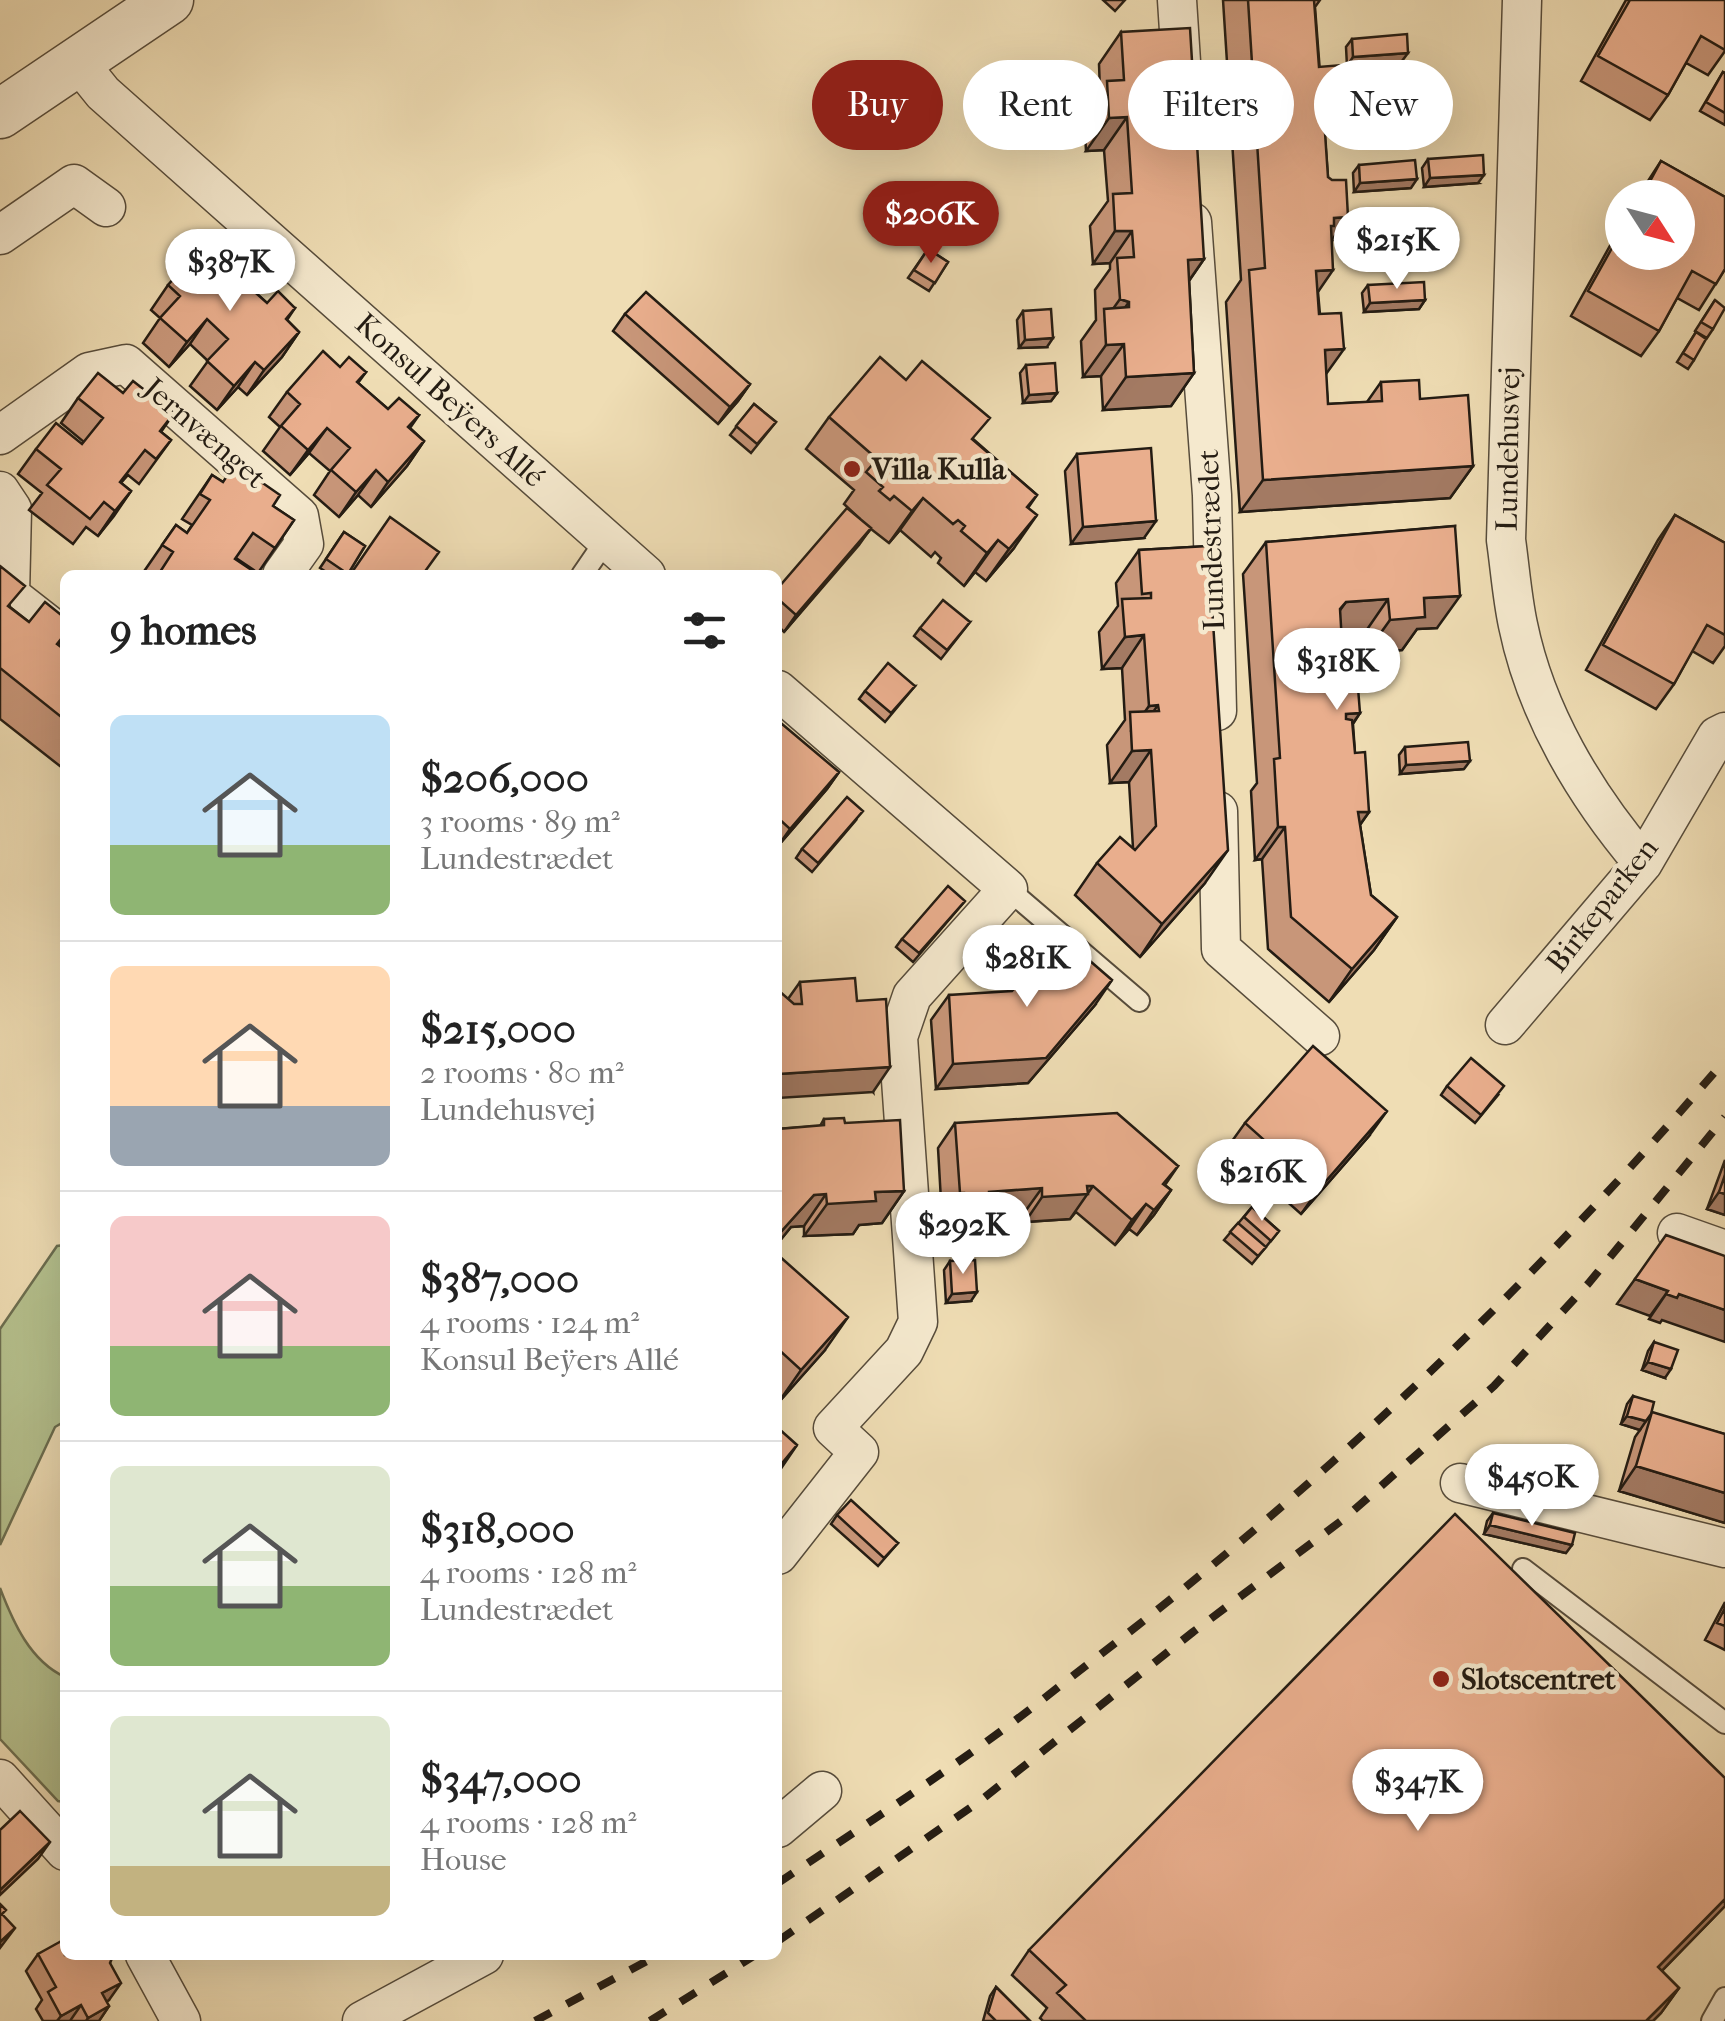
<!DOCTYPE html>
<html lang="en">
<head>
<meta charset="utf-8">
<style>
	:root { --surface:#fff; --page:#f2f2f2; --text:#222; --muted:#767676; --line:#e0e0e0; --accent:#8f2418 }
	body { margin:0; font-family:"IM FELL French Canon",serif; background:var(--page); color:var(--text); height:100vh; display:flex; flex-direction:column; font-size:38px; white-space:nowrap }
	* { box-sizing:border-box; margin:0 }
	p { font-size:32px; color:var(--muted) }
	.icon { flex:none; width:55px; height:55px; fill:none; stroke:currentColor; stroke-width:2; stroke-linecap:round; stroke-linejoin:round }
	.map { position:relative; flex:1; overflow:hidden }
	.sheet { position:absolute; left:60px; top:570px; width:722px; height:1390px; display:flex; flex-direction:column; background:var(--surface); border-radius:15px; box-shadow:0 10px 40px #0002 }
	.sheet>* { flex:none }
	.banner { position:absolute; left:812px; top:60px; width:762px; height:90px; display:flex; gap:20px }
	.needle { width:65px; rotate:126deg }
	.controls { position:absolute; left:1605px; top:180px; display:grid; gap:20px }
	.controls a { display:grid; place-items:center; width:90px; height:90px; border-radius:50%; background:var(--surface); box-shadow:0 10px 40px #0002; font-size:50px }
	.price { position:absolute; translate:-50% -85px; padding:0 22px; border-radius:35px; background:#fff; color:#222; font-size:32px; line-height:65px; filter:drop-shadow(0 2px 5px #0008) }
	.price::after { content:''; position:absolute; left:50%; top:60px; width:30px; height:22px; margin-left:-15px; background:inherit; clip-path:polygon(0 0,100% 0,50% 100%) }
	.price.current { background:var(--accent); color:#fff }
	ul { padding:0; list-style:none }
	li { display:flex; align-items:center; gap:30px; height:250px; padding:0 50px }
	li+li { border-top:2px solid var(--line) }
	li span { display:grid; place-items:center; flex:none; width:280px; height:200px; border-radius:15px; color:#555 }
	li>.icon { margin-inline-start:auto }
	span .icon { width:120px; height:120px; fill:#fffc; stroke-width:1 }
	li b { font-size:42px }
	h2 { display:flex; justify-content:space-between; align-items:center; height:120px; padding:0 50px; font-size:42px }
	.chip { padding:0 35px; border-radius:45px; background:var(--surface); box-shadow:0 10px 40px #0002; font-size:35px; line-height:90px }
	.chip.current { background:var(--accent); color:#fff }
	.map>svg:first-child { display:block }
	.green { fill:#b6c28f; stroke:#6d6f51; stroke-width:2.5 }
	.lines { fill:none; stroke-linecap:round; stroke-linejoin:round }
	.service-casing { stroke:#574c3b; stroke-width:24 }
	.minor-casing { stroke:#574c3b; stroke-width:41 }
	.tertiary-casing { stroke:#574c3b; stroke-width:51 }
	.service { stroke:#f5e9ce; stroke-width:20 }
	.minor { stroke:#f5e9ce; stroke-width:38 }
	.tertiary { stroke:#f5e9ce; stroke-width:48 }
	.rail { stroke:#241c13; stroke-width:8; stroke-dasharray:18 18; stroke-linecap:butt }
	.wall { fill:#c89679; stroke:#241c13; stroke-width:2.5 }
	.shaded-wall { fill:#a37a63; stroke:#241c13; stroke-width:2.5 }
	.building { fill:#e9ae8d; stroke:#241c13; stroke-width:2.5 }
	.poi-dot { fill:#8f2418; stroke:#f5e9ce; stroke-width:4 }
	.labels { text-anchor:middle; stroke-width:9; stroke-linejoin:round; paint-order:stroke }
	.street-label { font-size:30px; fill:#241c13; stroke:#f5e9ce }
	.poi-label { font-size:30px; font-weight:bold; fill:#241c13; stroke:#f5e9ce; text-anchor:start }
</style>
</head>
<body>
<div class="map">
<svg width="1725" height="2021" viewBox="0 0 1725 2021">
	<rect width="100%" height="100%" fill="#efddb4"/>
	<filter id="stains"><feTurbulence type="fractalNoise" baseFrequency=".002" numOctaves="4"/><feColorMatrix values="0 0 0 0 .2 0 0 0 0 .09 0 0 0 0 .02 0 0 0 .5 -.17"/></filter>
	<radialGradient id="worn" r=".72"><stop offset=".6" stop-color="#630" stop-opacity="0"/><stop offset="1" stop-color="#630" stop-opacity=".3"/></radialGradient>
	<path class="green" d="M65,1245V1421L55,1427L0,1545V1329L57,1246Z
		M0,1588C13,1622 30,1661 65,1677L64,1802L58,1801L0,1739Z"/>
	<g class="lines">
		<g class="service-casing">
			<path id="service" d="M582,575L606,540
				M1008,889L1139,1001
				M1523,1569L1725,1723
				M1712,2021L1725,1998"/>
		</g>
		<g class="minor-casing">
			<path id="minor" d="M1177,0L1182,77
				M1522,0L1506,540C1510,568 1512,597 1518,625C1536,713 1585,795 1643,863
				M78,62L103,93L646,575
				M1192,222L1212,495L1217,711
				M0,235L74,184L106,207
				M0,435L89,372L126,364L299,516L304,544L282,575
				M0,491L12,509L10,595L65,638
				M778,690L1008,889L912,996L898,1037L918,1322L904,1351L833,1428L859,1452L778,1555
				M1218,811L1221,949L1320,1036
				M1505,1025L1643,863L1717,736L1725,732
				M1677,1233L1725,1250
				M1460,1483L1725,1548
				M0,1779L65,1851
				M778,1828L822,1791
				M145,1955L181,2021
				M362,2021L484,1955"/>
		</g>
		<g class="tertiary-casing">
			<path id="tertiary" d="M0,114L169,0"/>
		</g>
		<use href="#service" class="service"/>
		<use href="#minor" class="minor"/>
		<use href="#tertiary" class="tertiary"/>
		<path class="rail" d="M778,1883C845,1838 913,1794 979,1747C1016,1721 1052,1692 1088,1664C1321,1486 1534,1284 1725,1060
			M778,1941L980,1801L1193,1632L1345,1518L1494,1386L1588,1284L1725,1117
			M535,2021L658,1955
			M650,2021L755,1955"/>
	</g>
	<path class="wall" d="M1103,0H1125L1115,11Z
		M1223,0H1320L1315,7L1328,177L1348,217L1332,241L1318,292L1328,404L1367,402L1381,382L1420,399L1473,466L1450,498L1240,512L1226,302L1241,280Z
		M1626,0H1725V51L1708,75L1686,63L1668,95L1650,120L1581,81Z
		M1121,32L1204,259L1189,281L1194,373L1171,406L1103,410L1101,376L1083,377L1081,341L1096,320L1095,290L1110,269V263L1093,264L1090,226L1108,201L1104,150L1086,151L1084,114L1100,91L1099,64Z
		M1352,39L1402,61L1347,66L1346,47Z
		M1723,72L1725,73V125L1700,111Z
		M1428,159L1478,183L1424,187L1422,168Z
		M1661,161L1725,197V269L1699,310L1677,298L1659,331L1641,356L1571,316L1622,224V252H1678V198H1637Z
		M1359,165L1411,188L1354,192L1353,173Z
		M928,249L948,262L929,291L908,278Z
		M220,261L247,265L238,277L267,303L295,308L287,320L299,332L282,357L247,395L238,387L217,410L190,386L208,361L190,344L169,367L143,343L160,318L151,310L168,285Z
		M1368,285L1425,300L1419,309L1364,312L1362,293Z
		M1715,300L1713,329L1707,338L1695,331Z
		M1023,311L1047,347L1019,348L1017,320Z
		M625,314L750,384L738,401L718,424L613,331Z
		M1696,332L1694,360L1688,369L1677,362Z
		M1026,365L1057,393L1051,401L1023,403L1020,373Z
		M340,367L366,372L358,383L388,409L419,415L410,428L424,441L407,466L371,507L358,495L339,517L314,495L330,471L309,453L290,475L263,451L280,427L269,417L287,392Z
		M906,380L1037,495L1028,508L1014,548L986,581L975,572L964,586L938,563L941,558L935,552L931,557L900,530L889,543L871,529L784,632L778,626V588L859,518L844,504L854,490L806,449L829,417Z
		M123,393L174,413L161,432L171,440L139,484L128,475L121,483L131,491L98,536L86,527L73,544L29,510L42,493L18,474L36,449L82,444L84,442L61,423L78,398Z
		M754,404L776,422L751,453L730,435Z
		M1077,454L1144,538L1071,544L1065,471Z
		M212,475L223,482L273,506L294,520L258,573L236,558L255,575H153L145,570L176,525L187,533L192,525L182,519Z
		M1675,515L1725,543V646L1713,663L1692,651L1674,684L1656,709L1586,670L1658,540Z
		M1455,526L1437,628L1417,629L1402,650L1367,652L1366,631L1342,633L1344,676L1360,713L1353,724L1355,753L1369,812L1360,825L1371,895L1397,917L1374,950L1329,1002L1268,949L1262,859L1255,860L1251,791L1257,783L1243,574L1266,542Z
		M344,532L365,546L347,575H331L320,568Z
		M1208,546L1205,883L1140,957L1075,895L1097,863L1133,848L1129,782L1110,783L1107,745L1125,720L1122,668L1102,669L1099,632L1118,606L1116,583L1139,550Z
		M0,566L10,607L29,622L65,618V635L58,645L65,650V770L0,719Z
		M970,622L941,659L914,636L920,628Z
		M915,686L885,722L859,699L865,691Z
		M778,729L839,772L827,789L778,846Z
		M1405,747L1464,769L1400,774L1399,755Z
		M857,819L812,872L796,858L802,849Z
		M965,901L913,962L896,947L902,939Z
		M800,982L857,1001L873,1092L788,999Z
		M949,995L1095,1005L1028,1083L936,1089L931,1020Z
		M1447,1086L1498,1095L1475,1123L1441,1095Z
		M824,1119L845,1123L904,1191L882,1223L859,1225L853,1234L804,1236V1226L791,1227L778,1243V1129L820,1126Z
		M955,1123L1178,1166L1165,1185L1171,1190L1154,1215L1137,1235L1129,1229L1115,1245L1076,1212L1070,1219L1025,1222L1024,1213L978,1216L972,1225L947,1227L946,1218H942L938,1148Z
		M1245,1123L1369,1136L1301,1214L1227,1148Z
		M1725,1160V1215L1707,1209Z
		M1252,1207L1279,1231L1252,1264L1224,1240Z
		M778,1255L825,1350L778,1403Z
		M950,1261L971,1301L946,1303L944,1270Z
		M1654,1342L1665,1378L1642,1370L1648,1351Z
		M1633,1396L1651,1414L1725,1434V1523L1619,1491L1635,1437L1640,1430L1621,1424L1627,1404Z
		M1493,1513L1566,1553L1484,1534L1487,1521Z
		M837,1515L898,1543L878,1566L831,1524Z
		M1725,1602V1650L1705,1640Z
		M1725,1778V1906L1662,1971L1679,1988L1661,2013L1653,2021H1043L1040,2018L1047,2008L1012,1975L1029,1950Z
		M38,1954L110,1963L109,2000L106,2002L109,2006L99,2021H43L36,2009L42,2000L26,1971Z
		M996,1987L1030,2021H983L990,1996Z"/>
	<path class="shaded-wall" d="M1408,53L1402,61L1347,66L1353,57Z
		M1345,101L1322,134L1323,103Z
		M1127,117L1104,150L1086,151L1109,118Z
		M1484,175L1478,183L1424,187L1430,178Z
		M1417,179L1411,188L1354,192L1360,183Z
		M1348,217L1325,250H1317L1334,218Z
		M1115,231H1132L1110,263L1093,264Z
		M1204,259L1181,292L1188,260Z
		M1333,270L1311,302L1316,271Z
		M1120,299L1129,302L1106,334L1105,320Z
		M1425,300L1419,309L1364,312L1370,303Z
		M207,319L190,344L169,367L187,342Z
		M299,332L282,357L247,395L264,370Z
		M1053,338L1047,347L1019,348L1025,340Z
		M1124,344L1101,376L1083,377L1106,345Z
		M1344,349L1321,381L1325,350Z
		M255,362L238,387L217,410L234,386Z
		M1194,373L1171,406L1103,410L1126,377Z
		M750,384L738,401L718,424L730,407Z
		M1057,393L1051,401L1023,403L1029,395Z
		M327,428L309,453L290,475L308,450Z
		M424,441L407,466L371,507L388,482Z
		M1473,466L1450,498L1240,512L1263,480Z
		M376,470L358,495L339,517L356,492Z
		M131,491L114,516L98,536L115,511Z
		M923,498L900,530L889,543L912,511Z
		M1037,515L1014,548L986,581L1009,549Z
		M1156,521L1144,538L1071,544L1083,527Z
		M871,528L859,545L784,632L796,615Z
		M998,540L975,572L964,586L987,553Z
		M1460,596L1437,628L1417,629L1402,650L1367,652L1390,620L1424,598Z
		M1388,599L1366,631L1324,634L1317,642L1346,602Z
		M1144,635L1122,668L1102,669L1125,637Z
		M1158,705L1135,738L1131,731L1149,706Z
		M1360,713L1337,746L1346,714Z
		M1151,750L1129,782L1110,783L1132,751Z
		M1470,761L1464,769L1400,774L1406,765Z
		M839,772L827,789L778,846L790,829Z
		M1358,812H1369L1346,844Z
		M1278,827H1285L1262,859L1255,860Z
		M1228,850L1205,883L1140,957L1162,924Z
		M1397,917L1374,950L1329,1002L1352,969Z
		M1112,980L1095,1005L1028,1083L936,1089L953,1064Z
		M890,1067L873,1092L778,1098V1074Z
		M1387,1111L1369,1136L1301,1214L1319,1189Z
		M1087,1186H1093L1070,1219L1025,1222L1042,1197Z
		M1042,1188L1024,1213L978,1216L972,1225L947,1227L964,1202L989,1192Z
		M1171,1190L1154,1215L1137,1235L1154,1210Z
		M904,1191L882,1223L859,1225L853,1234L804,1236L827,1204L875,1192Z
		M1719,1192L1725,1194V1215L1707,1209Z
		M960,1193H964L946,1218H942Z
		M826,1194L804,1226L791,1227L778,1243V1235L814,1195Z
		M1146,1204L1129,1229L1115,1245L1132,1220Z
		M1635,1279L1668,1291L1650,1316L1617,1304Z
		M977,1292L971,1301L946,1303L952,1294Z
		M1666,1294H1679L1725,1310V1342L1662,1320L1660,1323L1649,1319Z
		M848,1317L825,1350L778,1403L801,1370Z
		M1648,1362L1671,1369L1665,1378L1642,1370Z
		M1627,1416L1646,1421L1640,1430L1621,1424Z
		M797,1445L778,1473V1468Z
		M1636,1466L1725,1493V1523L1619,1491Z
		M1490,1525L1572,1545L1566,1553L1484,1534Z
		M50,1842L38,1859L0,1895V1890Z
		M1725,1899V1906L1641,1992L1658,1967Z
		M15,1928L0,1948V1942Z
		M121,1983L109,2000L90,2010L102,1993Z
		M1679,1988L1661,2013L1653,2021H1646Z
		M81,2005L70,2021H57L61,2016Z
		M109,2006L99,2021H86L88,2018Z"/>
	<path class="building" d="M1248,0H1314L1319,67L1342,65L1345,101L1323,103L1328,177L1332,180H1346L1348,217L1334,218V226H1331L1333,270L1316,271L1319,314L1341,313L1344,349L1325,350L1328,404L1382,401L1381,382L1419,380L1420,399L1468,395L1473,466L1263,480L1249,270L1265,268Z
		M1630,0H1725V50L1701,36L1668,95L1598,56Z
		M1190,28L1204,259L1188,260L1194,373L1126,377L1124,344L1106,345L1104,309L1129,307V302L1120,299L1117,258L1134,257L1132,231H1115L1113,194L1132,193L1127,117L1109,118L1107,81L1124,80L1121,32Z
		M1407,34L1408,53L1353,57L1352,39Z
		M1723,72L1725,73V113L1706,102Z
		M1483,155L1484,175L1430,178L1428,159Z
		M1415,160L1417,179L1360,183L1359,165Z
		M1661,161L1725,197V269L1716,284L1692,271L1659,331L1588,291L1622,230V252H1678V198H1641Z
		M203,246L220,261L230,250L247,265L237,276L267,303L278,291L295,308L286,319L299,332L264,370L255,362L234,386L207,361L228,339L207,319L187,342L160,318L180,296L168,285Z
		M928,249L948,262L935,283L914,270Z
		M1424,282L1425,300L1370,303L1368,285Z
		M646,292L750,384L730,407L625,314Z
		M1715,300L1725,308L1713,329L1701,322Z
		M1051,309L1053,338L1025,340L1023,311Z
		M1696,332L1706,339L1694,360L1683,353Z
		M323,351L340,367L349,357L366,372L357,382L388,409L399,398L419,415L408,427L424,441L388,482L376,470L356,492L331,470L350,448L327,428L308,450L281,426L300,404L287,392Z
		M880,357L906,380L922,361L990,418L972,439L1037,495L1027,507L1037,515L1009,549L998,540L987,553L961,531L965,526L958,520L953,524L923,498L912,511L894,496L890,500L879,491L883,487L866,472L877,459L829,417Z
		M1055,363L1057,393L1029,395L1026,365Z
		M98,373L123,393L133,381L174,413L160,431L171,440L156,459L145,450L120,482L131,491L115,511L104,502L90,519L47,485L61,469L36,449L56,423L82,444L103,418L78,398Z
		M754,404L776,422L757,444L736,426Z
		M1151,448L1156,521L1083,527L1077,454Z
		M235,464L280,495L273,506L294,520L275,548L253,533L235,559L256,573L255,575H158L173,552L162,545L176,525L187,533L210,500L200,494L212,475L223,482Z
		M847,508L871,528L796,615L778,599V588Z
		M1675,515L1725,543V635L1707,625L1674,684L1603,645Z
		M390,517L439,552L426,570L432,575H350Z
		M1455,526L1460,596L1424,598L1425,617L1390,620L1388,599L1346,602L1340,609L1344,676L1357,675L1360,713L1346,714V719L1352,720L1355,753L1365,752L1369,812H1358L1371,895L1397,917L1352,969L1291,917L1285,827H1278L1274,759L1280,758L1266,542Z
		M344,532L365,546L348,574L326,559Z
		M1208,546L1228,850L1162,924L1097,863L1120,837L1135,850L1156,826L1151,750L1132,751L1130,712L1159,711L1158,705L1149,706L1144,635L1125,637L1122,599L1151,598V593L1142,594L1139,550Z
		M0,566L25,586L8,606L29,622L45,602L65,618V634L57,644L65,650V720L0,668Z
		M943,600L970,622L947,650L920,628Z
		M888,663L915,686L891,713L865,691Z
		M782,724L839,772L790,829L778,818V729Z
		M1468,742L1470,761L1406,765L1405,747Z
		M847,797L863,811L818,863L802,849Z
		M948,886L965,901L919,953L902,939Z
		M1060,935L1112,980L1046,1058L953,1064L949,995L1012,991Z
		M855,978L857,1001L886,999L890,1067L778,1074V990L794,1004H802L800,982Z
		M1313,1046L1387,1111L1319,1189L1245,1123Z
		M1471,1058L1504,1086L1481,1115L1447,1086Z
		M1117,1113L1178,1166L1163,1184L1171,1190L1154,1210L1146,1204L1132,1220L1093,1186H1087L1088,1194L1042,1197V1188L989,1192V1200L964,1202V1193H960L955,1123Z
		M844,1118L845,1123L900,1120L904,1191L875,1192L876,1201L827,1204L826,1194L814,1195L778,1235V1129L824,1125V1119Z
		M1725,1175V1194L1719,1192Z
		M1252,1207L1279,1231L1271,1241L1244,1217Z
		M1238,1223L1266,1247L1258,1256L1230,1232Z
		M1666,1235L1725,1256V1310L1679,1294L1677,1298L1666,1294L1668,1291L1635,1279Z
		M778,1255L848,1317L801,1370L778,1349Z
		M975,1260L977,1292L952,1294L950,1261Z
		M1654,1342L1678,1350L1671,1369L1648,1362Z
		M1633,1396L1654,1402L1651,1414L1646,1421L1627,1416Z
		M1652,1412L1725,1434V1493L1636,1466Z
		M778,1428L797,1445L778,1468Z
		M851,1500L898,1543L884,1558L837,1515Z
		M1493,1513L1575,1533L1572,1545L1490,1525Z
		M1455,1514L1725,1778V1899L1658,1967L1679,1988L1646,2021H1086L1057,1993L1066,1985L1029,1950Z
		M1725,1608V1626L1717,1623Z
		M20,1811L50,1842L0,1890V1830Z
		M0,1904L6,1910L2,1914L15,1928L0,1942Z
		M65,1939V1955L113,1956L110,1963L121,1983L102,1993L109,2006L88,2018L81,2005L61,2016L48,1992L56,1987L38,1954Z
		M996,1987L1030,2021H996L988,2013Z"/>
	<g class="poi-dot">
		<circle cx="852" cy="469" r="10"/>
		<circle cx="1441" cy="1679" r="10"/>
	</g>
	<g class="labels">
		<g class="street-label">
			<text transform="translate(450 400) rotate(42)" y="10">Konsul Beÿers Allé</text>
			<text transform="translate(205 433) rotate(41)" y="10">Jernvænget</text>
			<text transform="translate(1508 449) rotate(-89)" y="10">Lundehusvej</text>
			<text transform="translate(1211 540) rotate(-92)" y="10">Lundestrædet</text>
			<text transform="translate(1602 905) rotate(-52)" y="10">Birkeparken</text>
		</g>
		<g class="poi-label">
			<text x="872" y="479">Villa Kulla</text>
			<text x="1461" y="1689">Slotscentret</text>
		</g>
	</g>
	<rect width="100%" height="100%" filter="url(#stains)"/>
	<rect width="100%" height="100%" fill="url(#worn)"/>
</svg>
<div class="controls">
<a><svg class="needle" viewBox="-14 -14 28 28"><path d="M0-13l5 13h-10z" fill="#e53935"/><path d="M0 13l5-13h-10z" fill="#767676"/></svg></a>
</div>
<b class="price current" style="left:931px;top:266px">$206K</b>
<b class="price" style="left:1397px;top:292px">$215K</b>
<b class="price" style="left:230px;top:314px">$387K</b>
<b class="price" style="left:1337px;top:713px">$318K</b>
<b class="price" style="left:1027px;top:1010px">$281K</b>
<b class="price" style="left:1262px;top:1224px">$216K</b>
<b class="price" style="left:963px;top:1277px">$292K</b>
<b class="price" style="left:1532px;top:1529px">$450K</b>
<b class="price" style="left:1418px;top:1834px">$347K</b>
<div class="banner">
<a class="chip current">Buy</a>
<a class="chip">Rent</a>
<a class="chip">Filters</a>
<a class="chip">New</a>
</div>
<section class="sheet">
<h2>9 homes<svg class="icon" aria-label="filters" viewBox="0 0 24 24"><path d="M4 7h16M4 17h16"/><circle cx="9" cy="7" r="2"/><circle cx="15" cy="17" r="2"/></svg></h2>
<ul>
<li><span style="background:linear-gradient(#bfe0f5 65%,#8fb573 0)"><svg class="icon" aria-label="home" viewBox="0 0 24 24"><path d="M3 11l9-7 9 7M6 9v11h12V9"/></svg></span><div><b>$206,000</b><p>3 rooms · 89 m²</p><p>Lundestrædet</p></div></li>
<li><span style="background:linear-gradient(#ffd9b3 70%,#9aa5b1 0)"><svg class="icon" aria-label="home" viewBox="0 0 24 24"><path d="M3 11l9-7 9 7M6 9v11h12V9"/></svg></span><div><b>$215,000</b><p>2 rooms · 80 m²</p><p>Lundehusvej</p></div></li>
<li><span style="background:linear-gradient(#f6c9c9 65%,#8fb573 0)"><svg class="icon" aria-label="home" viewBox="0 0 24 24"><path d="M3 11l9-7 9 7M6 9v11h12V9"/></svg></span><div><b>$387,000</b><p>4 rooms · 124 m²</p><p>Konsul Beÿers Allé</p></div></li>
<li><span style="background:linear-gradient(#dfe7d0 60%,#8fb573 0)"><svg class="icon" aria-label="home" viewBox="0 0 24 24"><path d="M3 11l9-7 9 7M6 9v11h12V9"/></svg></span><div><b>$318,000</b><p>4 rooms · 128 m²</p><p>Lundestrædet</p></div></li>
<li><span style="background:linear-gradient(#dfe7d0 75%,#c2b280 0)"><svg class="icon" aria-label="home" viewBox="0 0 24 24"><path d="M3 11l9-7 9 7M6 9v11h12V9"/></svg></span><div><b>$347,000</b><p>4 rooms · 128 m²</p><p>House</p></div></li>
</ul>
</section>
</div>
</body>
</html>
